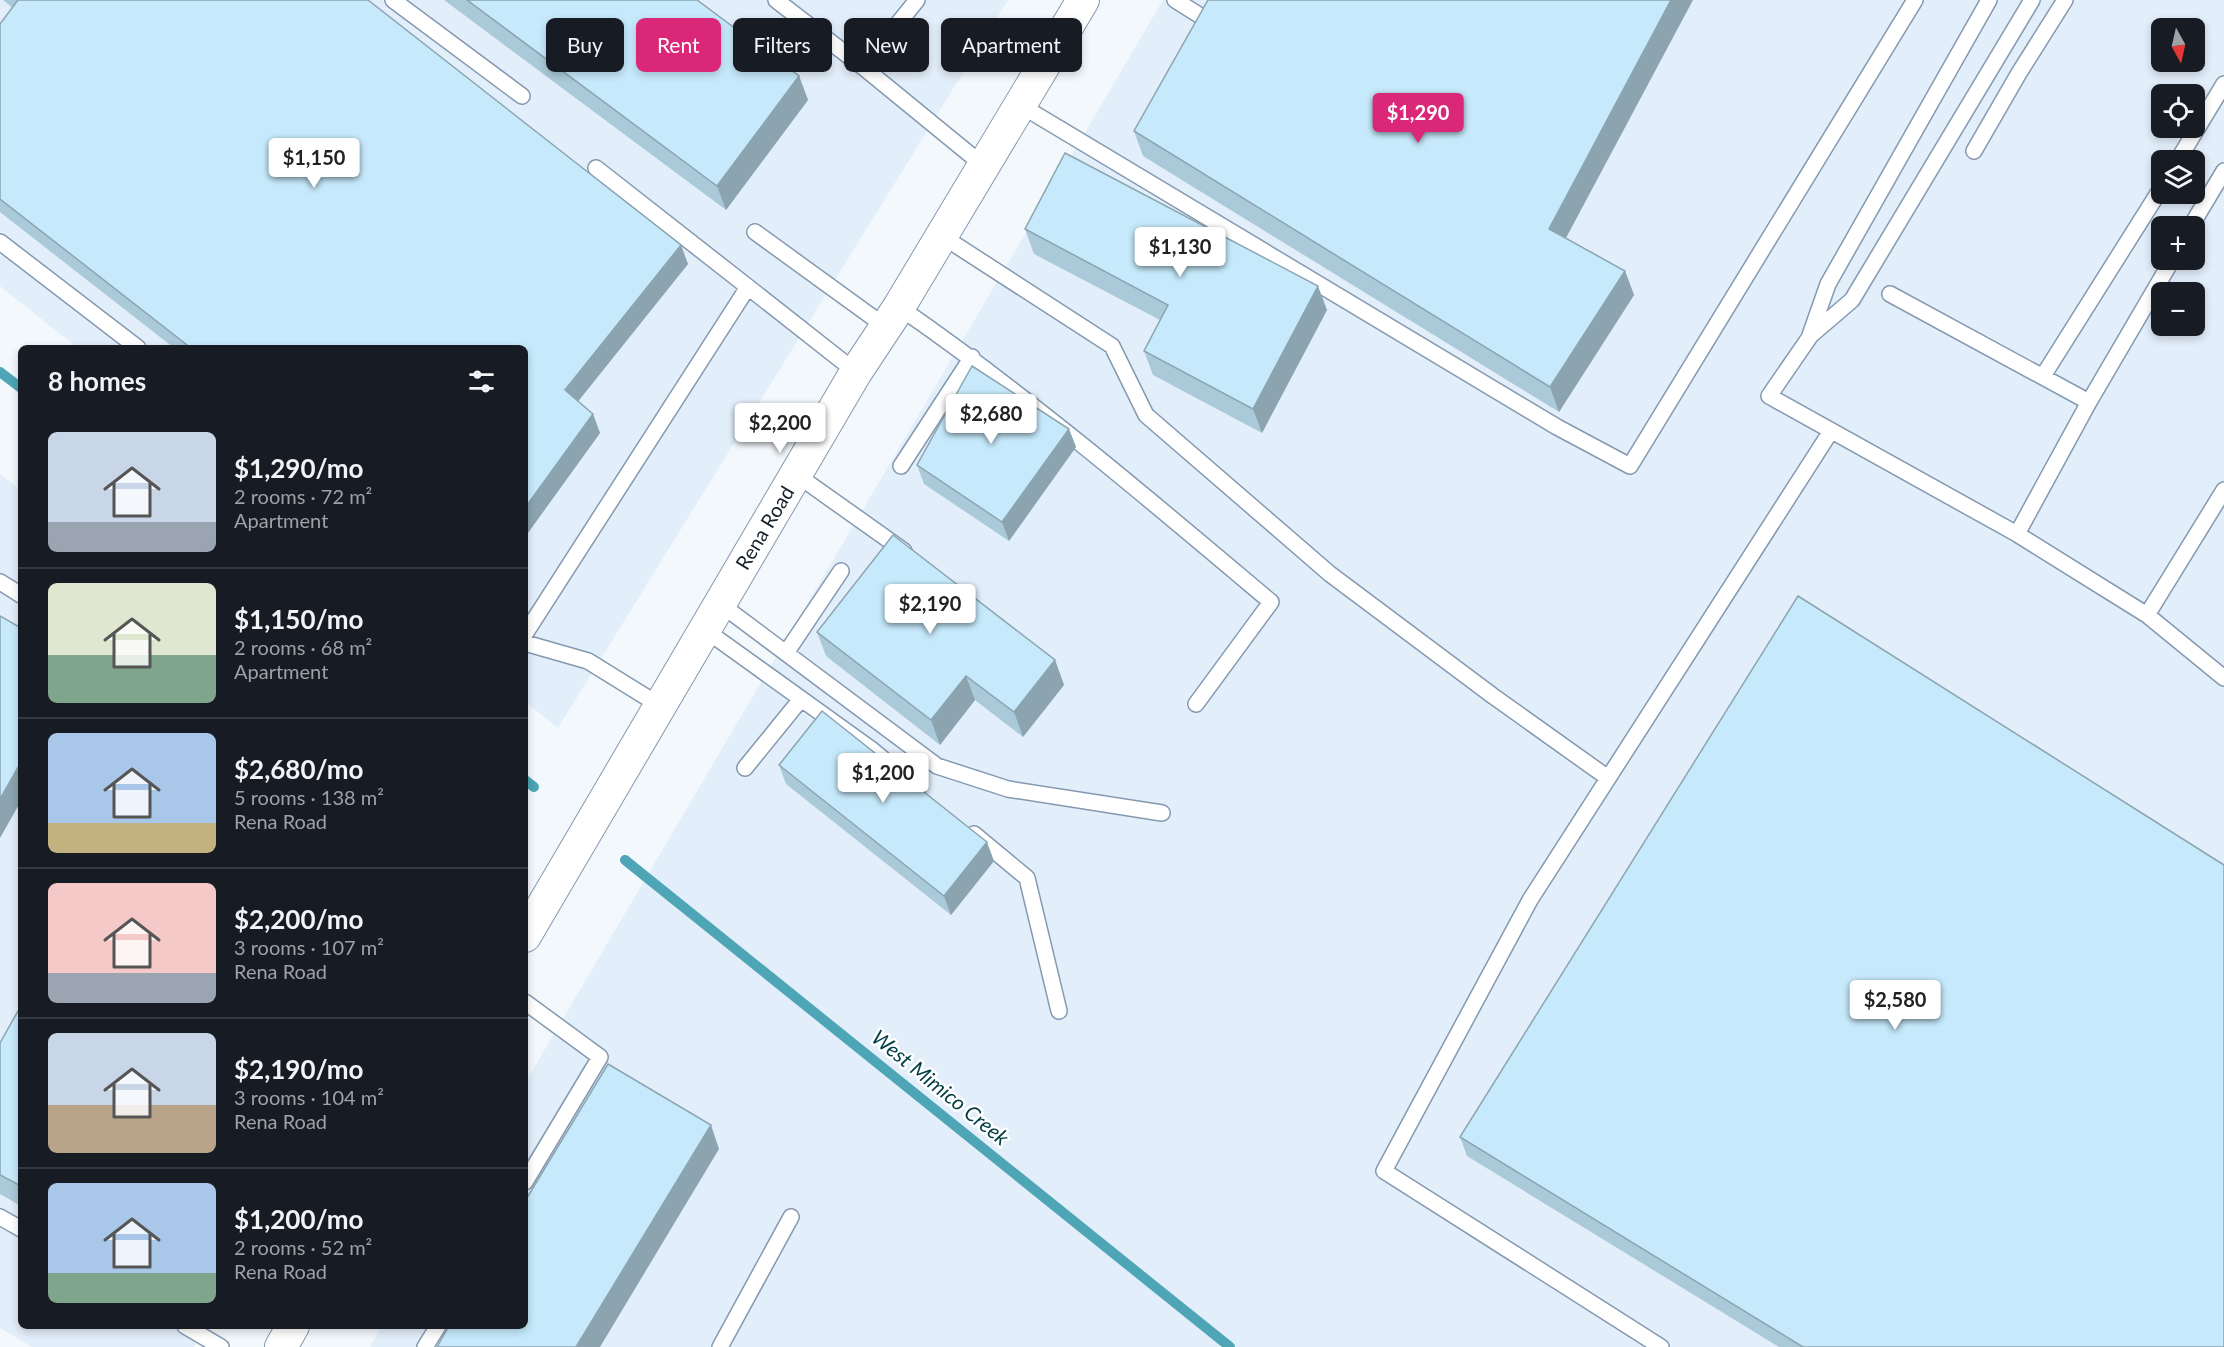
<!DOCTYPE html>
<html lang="en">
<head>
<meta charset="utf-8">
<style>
	:root { --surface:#171b24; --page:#20242c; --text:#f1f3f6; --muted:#9ea1a6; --line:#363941; --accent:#db2777 }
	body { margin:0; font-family:Lato,sans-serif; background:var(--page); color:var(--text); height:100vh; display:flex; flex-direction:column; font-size:22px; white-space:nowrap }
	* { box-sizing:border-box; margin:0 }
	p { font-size:20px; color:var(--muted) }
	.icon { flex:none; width:33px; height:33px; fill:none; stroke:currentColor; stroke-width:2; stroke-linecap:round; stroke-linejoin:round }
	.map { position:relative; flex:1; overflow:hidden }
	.drawer { position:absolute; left:18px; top:345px; width:510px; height:984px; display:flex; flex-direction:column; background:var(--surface); border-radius:9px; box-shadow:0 3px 9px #0003 }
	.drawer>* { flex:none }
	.top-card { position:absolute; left:546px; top:18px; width:570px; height:54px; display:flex; gap:12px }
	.needle { width:39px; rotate:172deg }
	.buttons { position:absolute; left:2151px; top:18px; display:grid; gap:12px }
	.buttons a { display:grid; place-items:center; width:54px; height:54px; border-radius:9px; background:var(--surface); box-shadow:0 3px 9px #0003; font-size:30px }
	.price { position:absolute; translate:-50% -51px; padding:0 14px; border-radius:6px; background:#fff; color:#222; font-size:20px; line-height:39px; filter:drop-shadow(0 2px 3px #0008) }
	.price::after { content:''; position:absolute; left:50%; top:36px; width:18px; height:14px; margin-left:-9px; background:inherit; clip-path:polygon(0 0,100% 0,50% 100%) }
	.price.selected { background:var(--accent); color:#fff }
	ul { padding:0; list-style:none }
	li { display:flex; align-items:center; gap:18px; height:150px; padding:0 30px }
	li+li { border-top:2px solid var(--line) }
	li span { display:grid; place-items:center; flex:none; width:168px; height:120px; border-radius:9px; color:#555 }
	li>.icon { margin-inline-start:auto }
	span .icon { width:72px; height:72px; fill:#fffc; stroke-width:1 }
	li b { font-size:26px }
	h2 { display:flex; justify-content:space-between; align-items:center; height:72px; padding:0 30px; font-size:26px }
	.pill { padding:0 21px; border-radius:9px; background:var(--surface); box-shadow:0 3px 9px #0003; font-size:21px; line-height:54px }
	.pill.selected { background:var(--accent); color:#fff }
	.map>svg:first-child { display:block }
	.built { fill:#e3eefb; fill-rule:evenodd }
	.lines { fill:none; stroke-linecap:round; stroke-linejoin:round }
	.stream { stroke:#4da5b5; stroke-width:10 }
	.lane-casing { stroke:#8499b0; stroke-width:18 }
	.street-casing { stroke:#8499b0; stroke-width:34 }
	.lane { stroke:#fff; stroke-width:15 }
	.street { stroke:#fff; stroke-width:32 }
	.wall { fill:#aac9d9 }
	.shaded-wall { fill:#8ba4b0 }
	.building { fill:#c6eafc; stroke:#8ba4b0; stroke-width:1.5 }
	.labels { text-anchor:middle; stroke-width:5; stroke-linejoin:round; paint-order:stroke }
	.street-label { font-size:20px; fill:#18202a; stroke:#fff }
	.water-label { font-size:21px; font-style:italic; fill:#013d45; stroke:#fff }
</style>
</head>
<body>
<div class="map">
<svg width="2224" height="1347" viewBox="0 0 2224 1347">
	<rect width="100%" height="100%" fill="#f3f8fd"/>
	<path class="built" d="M0,0H1008L558,728L525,702V348H78L0,286Z
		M1163,0H2224V1347H370L382,1326H525V1083ZM2162,28H2194V62H2162ZM2162,94H2194V128H2162ZM2162,160H2194V194H2162ZM2162,226H2194V260H2162ZM2162,292H2194V326H2162Z
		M0,474L21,490V1326H206L194,1347H32L0,1328Z"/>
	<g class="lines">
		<path class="stream" d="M0,372L21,388
			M525,780L534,787
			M625,860L1230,1347"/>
		<g class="lane-casing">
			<path id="lane" d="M393,0L522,96
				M776,0L863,67
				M917,0L863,67L984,166
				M1175,0L1202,17
				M1989,0L1828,284L1809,338L1769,396L2017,534L2089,402L2172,260
				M1020,105L1557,427L1630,466L1915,0
				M1974,151L2019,73L2065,0
				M2178,160L2224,84
				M596,168L748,287
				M2191,226L2224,171
				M755,232L886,327
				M942,236L1112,346L1146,415L1330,574L1493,696L1608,778
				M0,242L138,348
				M1890,294L2089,402
				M899,307C1029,397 1150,500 1271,602L1196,704
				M1810,336L1852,300L2032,0
				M2043,376L2162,187
				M901,466L972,357
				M797,475L904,551
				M2017,534L2147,615L2224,678
				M0,582L21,595
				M719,603L937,766L1008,789L1162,813
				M2147,615L2224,490
				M704,629L871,749L918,788
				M525,634L748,287L856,372
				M525,643L588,661L659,705
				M786,653L841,571
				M745,768L801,699
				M974,834L1027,878L1059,1011
				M525,1002L600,1057L525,1182
				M0,1217L21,1229
				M185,1326L221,1347
				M425,1347L438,1326
				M720,1347L791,1217
				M1661,1347L1384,1171L1530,900L1831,431"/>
		</g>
		<g class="street-casing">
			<path id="street" d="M525,936L856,372L899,307L1083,0
				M281,1347L293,1326"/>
		</g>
		<use href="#lane" class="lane"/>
		<use href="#street" class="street"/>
	</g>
	<path class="wall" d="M3,0H368L688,264L578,401L593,414L600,433L525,537V348H174L0,212V24L13,8Z
		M444,0H697L799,76L808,100L726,210Z
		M1134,131L1566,238L1625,271L1634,295L1559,412L1143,156Z
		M1025,229L1327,310L1262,433L1153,375L1144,351L1160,320L1034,254Z
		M1069,429L1076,447L1009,541L924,484L917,465Z
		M817,632L1055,660L1064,685L1023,737L975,700L940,745L826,656Z
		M779,765L994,861L951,915L786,784Z
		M21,1013V1206L0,1194V1043Z
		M1460,1137L2224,1347H1779L1467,1156Z"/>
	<path class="shaded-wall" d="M1671,0H1693L1558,253L1549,229Z
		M799,76L808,100L726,210L717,186Z
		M681,245L688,264L572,409L565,390Z
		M1625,271L1634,295L1559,412L1550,387Z
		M1318,286L1327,310L1262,433L1253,409Z
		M593,414L600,433L525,537V508Z
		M1069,429L1076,447L1009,541L1002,522Z
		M1055,660L1064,685L1023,737L1014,712Z
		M966,676L975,700L940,745L931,720Z
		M21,762V801L0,838V799Z
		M987,842L994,861L951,915L944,896Z
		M711,1125L719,1149L600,1347H576Z"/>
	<path class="building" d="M18,0H368L681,245L565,390L593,414L525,508V348H191L0,199V24Z
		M467,0H697L799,76L717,186Z
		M1208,0H1671L1549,229L1625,271L1550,387L1134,131Z
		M1065,153L1318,286L1253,409L1144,351L1168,305L1025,229Z
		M972,366L1069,429L1002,522L917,465Z
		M893,535L1055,660L1014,712L966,676L931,720L817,632Z
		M1798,596L2224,865V1347H1803L1460,1137Z
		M0,616L21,628V762L0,799Z
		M822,711L987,842L944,896L779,765Z
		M18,1011L21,1013V1186L0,1175V1043Z
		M608,1064L711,1125L576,1347H437L449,1326H525V1201Z"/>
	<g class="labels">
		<g class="street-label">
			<text transform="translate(765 528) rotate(-59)" y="7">Rena Road</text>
		</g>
		<g class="water-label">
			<text transform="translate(940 1088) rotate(39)" y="7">West Mimico Creek</text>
		</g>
	</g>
</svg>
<div class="buttons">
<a><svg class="needle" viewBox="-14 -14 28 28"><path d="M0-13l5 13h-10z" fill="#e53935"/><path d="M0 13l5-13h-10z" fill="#9ea1a6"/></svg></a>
<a><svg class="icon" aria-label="locate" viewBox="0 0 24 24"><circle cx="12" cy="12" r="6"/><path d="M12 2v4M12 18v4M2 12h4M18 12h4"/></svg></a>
<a><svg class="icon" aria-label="layers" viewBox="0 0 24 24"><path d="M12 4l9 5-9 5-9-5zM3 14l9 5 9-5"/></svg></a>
<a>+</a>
<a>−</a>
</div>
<b class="price selected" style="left:1418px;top:144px">$1,290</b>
<b class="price" style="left:314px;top:189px">$1,150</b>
<b class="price" style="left:1180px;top:278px">$1,130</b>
<b class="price" style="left:991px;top:445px">$2,680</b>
<b class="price" style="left:780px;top:454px">$2,200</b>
<b class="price" style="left:930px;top:635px">$2,190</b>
<b class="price" style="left:883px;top:804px">$1,200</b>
<b class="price" style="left:1895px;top:1031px">$2,580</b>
<div class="top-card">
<a class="pill">Buy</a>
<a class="pill selected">Rent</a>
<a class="pill">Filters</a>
<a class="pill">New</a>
<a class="pill">Apartment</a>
</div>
<section class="drawer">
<h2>8 homes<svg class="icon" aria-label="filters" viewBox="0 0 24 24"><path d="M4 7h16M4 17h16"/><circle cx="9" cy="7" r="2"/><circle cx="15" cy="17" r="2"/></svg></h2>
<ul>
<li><span style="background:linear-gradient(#c9d6e8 75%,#9aa5b1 0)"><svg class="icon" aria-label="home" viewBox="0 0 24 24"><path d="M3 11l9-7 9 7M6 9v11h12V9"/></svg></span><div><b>$1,290/mo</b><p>2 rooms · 72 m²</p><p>Apartment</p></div></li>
<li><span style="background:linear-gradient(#dfe7d0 60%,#7fa58c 0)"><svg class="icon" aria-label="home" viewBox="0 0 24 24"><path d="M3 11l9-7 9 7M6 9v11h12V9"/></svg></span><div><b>$1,150/mo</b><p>2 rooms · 68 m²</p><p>Apartment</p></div></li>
<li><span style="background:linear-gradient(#a9c7e8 75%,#c2b280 0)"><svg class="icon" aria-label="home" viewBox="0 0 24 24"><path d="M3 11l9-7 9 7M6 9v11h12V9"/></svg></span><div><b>$2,680/mo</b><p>5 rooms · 138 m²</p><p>Rena Road</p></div></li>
<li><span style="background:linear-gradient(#f6c9c9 75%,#9aa5b1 0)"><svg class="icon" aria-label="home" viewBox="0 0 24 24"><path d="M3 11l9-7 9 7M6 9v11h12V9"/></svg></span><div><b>$2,200/mo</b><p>3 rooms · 107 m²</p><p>Rena Road</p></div></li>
<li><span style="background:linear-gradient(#c9d6e8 60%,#b9a48a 0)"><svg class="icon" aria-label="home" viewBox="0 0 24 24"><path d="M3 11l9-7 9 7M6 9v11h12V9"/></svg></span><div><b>$2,190/mo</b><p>3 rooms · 104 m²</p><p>Rena Road</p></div></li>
<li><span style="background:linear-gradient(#a9c7e8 75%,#7fa58c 0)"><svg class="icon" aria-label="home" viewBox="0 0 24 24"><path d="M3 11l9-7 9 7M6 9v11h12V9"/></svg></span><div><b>$1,200/mo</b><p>2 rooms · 52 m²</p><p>Rena Road</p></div></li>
</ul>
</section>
</div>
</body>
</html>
